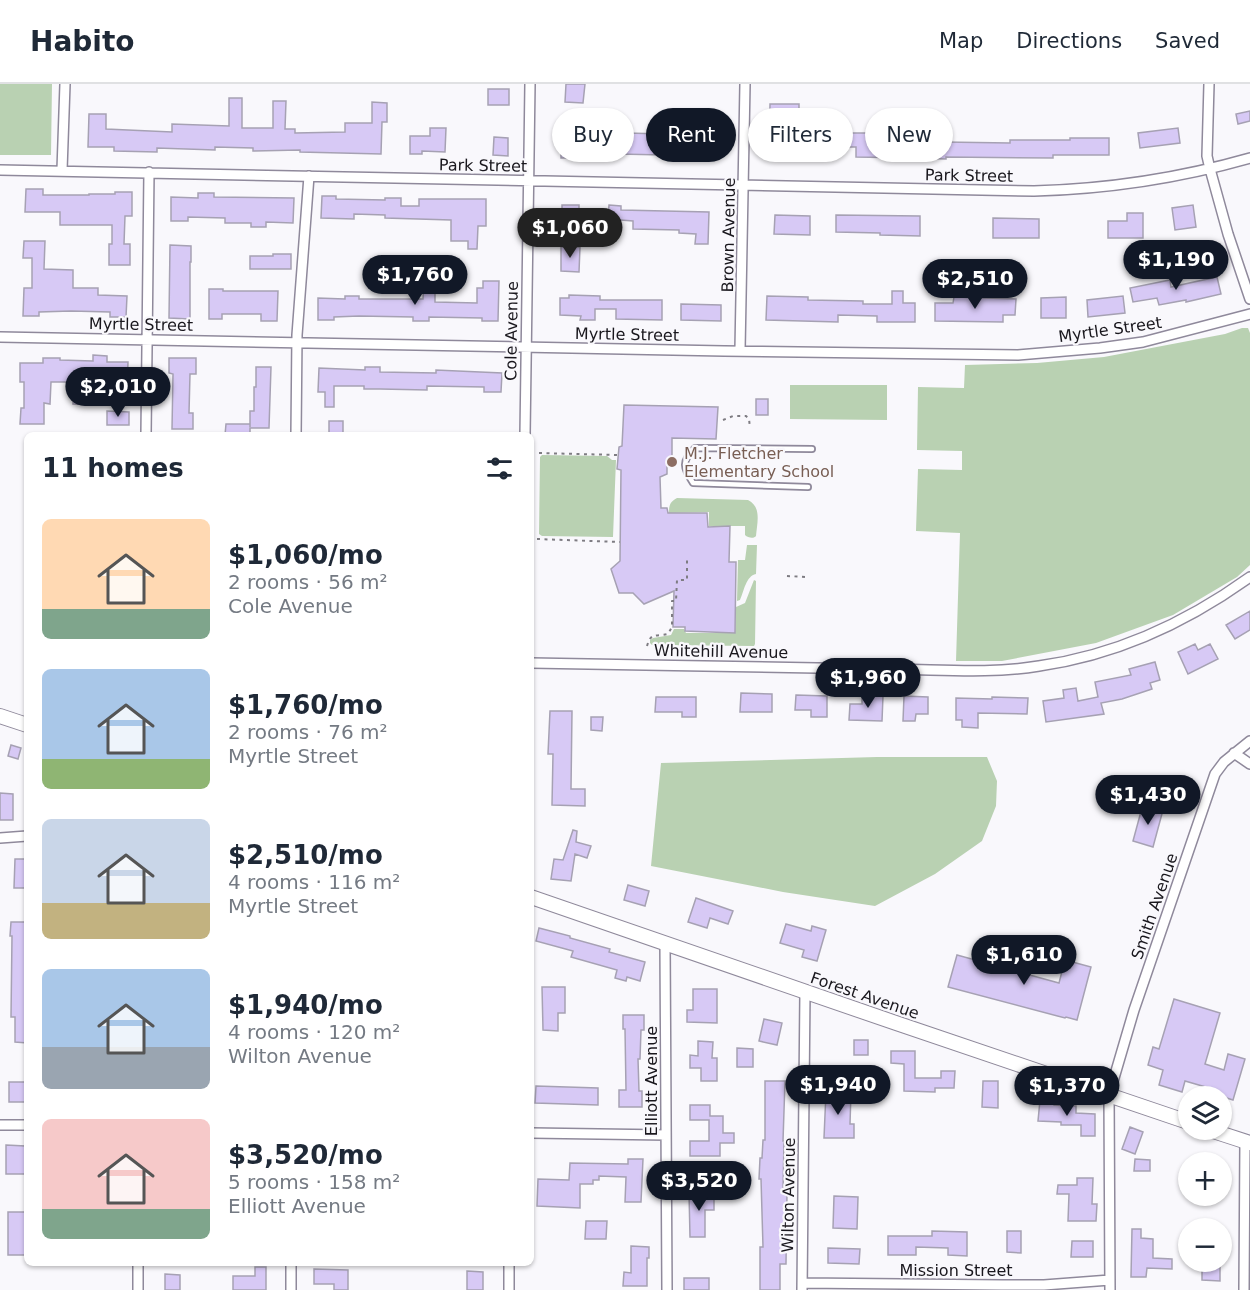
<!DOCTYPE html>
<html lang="en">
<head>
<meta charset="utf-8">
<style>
	:root { --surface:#fff; --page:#f2f2f3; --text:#1f2937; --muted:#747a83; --line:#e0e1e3; --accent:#111827 }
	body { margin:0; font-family:"DejaVu Sans",sans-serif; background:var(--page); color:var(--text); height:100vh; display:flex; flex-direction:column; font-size:22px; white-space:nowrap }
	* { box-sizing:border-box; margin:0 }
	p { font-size:20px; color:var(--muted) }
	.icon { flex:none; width:33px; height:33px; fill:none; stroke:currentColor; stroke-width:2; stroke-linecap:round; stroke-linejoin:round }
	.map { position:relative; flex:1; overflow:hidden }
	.side { position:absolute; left:24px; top:348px; width:510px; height:834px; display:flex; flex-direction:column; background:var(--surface); border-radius:9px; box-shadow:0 2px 4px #0004 }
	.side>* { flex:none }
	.hud { position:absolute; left:552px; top:24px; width:570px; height:54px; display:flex; gap:12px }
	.controls { position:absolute; left:1178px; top:1002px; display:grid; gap:12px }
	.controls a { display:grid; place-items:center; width:54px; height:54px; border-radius:50%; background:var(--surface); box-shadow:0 2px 4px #0004; font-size:30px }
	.price { position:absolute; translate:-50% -51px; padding:0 14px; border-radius:21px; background:var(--accent); color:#fff; font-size:20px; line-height:39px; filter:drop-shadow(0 2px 3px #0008) }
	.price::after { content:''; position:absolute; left:50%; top:36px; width:18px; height:14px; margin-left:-9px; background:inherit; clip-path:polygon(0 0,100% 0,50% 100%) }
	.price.selected { background:#222; color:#fff }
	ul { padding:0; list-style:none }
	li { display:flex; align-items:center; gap:18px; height:150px; padding:0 18px }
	li span { display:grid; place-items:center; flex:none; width:168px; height:120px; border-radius:9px; color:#555 }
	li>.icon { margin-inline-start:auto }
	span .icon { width:72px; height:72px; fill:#fffc; stroke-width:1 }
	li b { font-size:26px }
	h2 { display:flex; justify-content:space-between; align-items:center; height:72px; padding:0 18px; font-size:26px }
	.pill { padding:0 21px; border-radius:27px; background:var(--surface); box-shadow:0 2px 4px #0004; font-size:21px; line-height:54px }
	.pill.selected { background:var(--accent); color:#fff }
	header { display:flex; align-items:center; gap:36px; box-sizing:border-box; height:84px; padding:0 30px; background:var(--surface); border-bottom:2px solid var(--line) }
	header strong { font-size:28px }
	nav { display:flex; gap:33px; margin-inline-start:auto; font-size:21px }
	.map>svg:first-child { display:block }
	.green { fill:#b9d1b2 }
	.building { fill:#d7c9f5; stroke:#a6a1b3; stroke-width:1.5 }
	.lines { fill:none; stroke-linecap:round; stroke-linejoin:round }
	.service-casing { stroke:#8f899b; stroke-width:8 }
	.minor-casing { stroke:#8f899b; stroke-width:12 }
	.secondary-casing { stroke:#8f899b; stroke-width:16 }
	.path { stroke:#7e7c82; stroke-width:2; stroke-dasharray:3 4.5; stroke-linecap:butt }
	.service { stroke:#fff; stroke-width:4.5 }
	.minor { stroke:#fff; stroke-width:9 }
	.secondary { stroke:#fff; stroke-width:14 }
	.education-dot { fill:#8d6e63; stroke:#f9f8fc; stroke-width:2 }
	.labels { text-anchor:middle; stroke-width:4.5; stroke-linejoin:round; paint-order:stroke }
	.street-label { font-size:16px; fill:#19171d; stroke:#f9f8fc }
	.education-label { font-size:16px; fill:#785e54; stroke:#f9f8fc; text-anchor:start }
</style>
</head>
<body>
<header>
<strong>Habito</strong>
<nav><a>Map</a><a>Directions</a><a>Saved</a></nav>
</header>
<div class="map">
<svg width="1250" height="1206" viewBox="0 0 1250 1206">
	<rect width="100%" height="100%" fill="#f9f8fc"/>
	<path class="green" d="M0,0H52L51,71H0Z
		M1242,244H1248L1250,249V481L1237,493L1173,531L1096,559L1002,577H956L960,449L916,447L918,385L962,386V367L917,366L918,303L964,304L965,281L1037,279L1104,273L1225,250Z
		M790,301H887V336L790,335Z
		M542,371L607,372L612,376H616L613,453L542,452L539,450L540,373Z
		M677,414L748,416C762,423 757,439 756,452C754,455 748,454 745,451V442H709V428L669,429C669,421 670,418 677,414Z
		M747,461H757L756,490C746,492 744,507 740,516L737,517L738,476H745Z
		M754,496L756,497L755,560L754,562L652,561L650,559V556L653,554L671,551L674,545H684L686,549H735L736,523L745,519Z
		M877,673H987L997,697L996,722L982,757L935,790L875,822L783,808L651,782L661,679Z"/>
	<path class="building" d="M566,0H585L583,19L565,18Z
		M488,5H509V21H488Z
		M229,14H242V44H273V17H286L285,45H295V49L345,48V39H372V18L387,19V38H382L381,70L300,68V66L253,67V64L215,63V66L157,64V68L114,67V63H88L89,30H106V45L172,48V40L229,42Z
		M770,20H799V52H820V47H830V39L846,40L845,49H877V57L1010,59V56H1070V54H1109V71H1053V74L946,73V75L912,74L856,73V63H833V72L769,70Z
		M1250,27V37L1238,40L1236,30Z
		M684,38H695V52H684Z
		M430,44H446L445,68L422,67V70H410V52H430Z
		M1178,44L1180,59L1140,64L1138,49Z
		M626,49L664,50V71L618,70V73L561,74V57L590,58V61H626Z
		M694,52H718V68H694Z
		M494,53L508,54V72L493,71Z
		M26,105H43V111H89V110H115V108H132V132H125L124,160H130V181H109V160H112V141H60V128H25Z
		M198,109H214V113L294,114L293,139L266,138V143H251V139H225V134L188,133V137H171V113L198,114Z
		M322,112H336V115L385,116V114H401V122H419V115H486V142H478L477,165H468V157H451V136L385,134V131L354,130V135L321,134Z
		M562,121H579V144H562Z
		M609,121L621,122V126L709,128L708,160H695L696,150L679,149V146L633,145V137L608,135Z
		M1193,121L1196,143L1175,146L1172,124Z
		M1127,129H1143V154H1108V137H1127Z
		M775,131L810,132V151L774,150Z
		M836,131L920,132V152L880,151V149L836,148Z
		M993,134L1039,135V154H993Z
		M24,157H45L44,185L73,186V204H98V211L127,212L126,233H110V228L71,227L39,228V232H23L24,204H32V174H23Z
		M170,161L191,162V178H190V235L169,234Z
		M561,163H580L579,188L561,187Z
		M273,170H291V185H250V172H273Z
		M424,193H435V218L477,219V204H483V197H499L498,237H482V234L429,233V237H413V233L359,232L334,233V236H318V214L345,215V212H359V215H423Z
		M1217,193L1221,210L1186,218V216L1159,221L1157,214L1133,218L1130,204L1170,196L1171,203Z
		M209,205H223V207H278L277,237H261V230H222V235H209Z
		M892,207H903V219H915V238H877V232L838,231V238L766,236L767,212L808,213V216L863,217V220H892Z
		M569,211L600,212V216H662V236L616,235V225H595V236H580L581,232L560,231V214H569Z
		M1123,212L1125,229L1088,233L1087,216Z
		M954,213L1016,215L1015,231H1003V238L935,237V219H953Z
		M1066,213V234H1041V214Z
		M681,220L721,221V237L681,236Z
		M93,271L107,272V278H128L127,308L99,307V321L73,320L74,298H51L50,320L44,319V340H20L21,324H24V298H20V279H43V274H60V276L93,277Z
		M169,274H196V290H190L189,329H193V345H172L173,290L169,289Z
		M256,283H271L269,344H250V351H225L226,340H250V343V327H254V303H256Z
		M365,283H380V288L436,289V286L502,289L501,308H484V303L427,302V306L380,305H364V302H334V323H325V308H318L319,284L365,286Z
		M756,315H768V331H756Z
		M624,321L718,323L716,355L672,354V376L667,378V390L660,393L661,424H667L668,429H707L708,443L730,442L729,478H736L735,549L685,547V543H673L674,507L644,520L633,509H619L611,485L620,477L621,386L617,385L619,363L622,362Z
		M107,327L129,328V341H107Z
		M329,337H343V351H329Z
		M1250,527V546L1235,555L1226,541Z
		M1195,560L1198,566L1210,560L1218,575L1188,590L1178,568Z
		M1155,578L1160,596L1150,599L1152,605L1122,615L1101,619L1104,630L1046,638L1043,617L1064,614L1063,606L1076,604L1078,617L1098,613L1095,598L1131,591L1129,585Z
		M741,609L772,610V628H740Z
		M796,611L827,612V633H811V626H795Z
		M862,611L883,612L882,637L849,636L850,620H862Z
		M904,612L928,613V630H916L915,637H903Z
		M656,613H696V633H682V628H655Z
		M992,613L1028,614L1027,630L978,629V644L962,643V636H956V614L992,615Z
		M550,627H572L571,705H585V722L552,721L553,670H548Z
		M591,633H603L602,647L591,646Z
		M11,661L21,664L18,675L8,672Z
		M0,709L13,710V736H0Z
		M1143,720L1163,726L1153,763L1133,757Z
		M573,746L577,747L576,758L591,762L587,774L575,770L571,797L551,795L554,775L563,776Z
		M15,775H27V804H14Z
		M628,801L649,807L645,822L624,816Z
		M696,814L733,827L728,840L710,834L707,844L688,838Z
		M11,838H27V959L15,958V933H11L12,852H10Z
		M786,840L811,847L812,842L826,846L817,877L802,873L804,866L780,859Z
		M539,844L570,852V854L610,865L609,868L645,878L640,897L627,893L626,897L615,894L617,886L571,873L573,867L536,857Z
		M957,871L1059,899L1065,876L1091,883L1077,936L1066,933L1065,934L948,903Z
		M542,903H565V929H558V947L543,946Z
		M693,905H717V939L687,938V926H693Z
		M1174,915L1220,929L1205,980L1224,986L1228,970L1245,975L1233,1016L1214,1010L1216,1006L1185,997L1182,1008L1159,1001L1163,986L1148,981L1153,963L1159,965Z
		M623,931H644V946H641L640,975H638L639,1007H642V1023H619V1006H626L625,945H623Z
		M764,935L782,939L777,961L759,957Z
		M854,956H868V971H854Z
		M698,957L713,958L712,974H717V997H701V984H690V971L698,972Z
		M737,964L753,965V983H737Z
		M891,967H915V994H941V987H955L954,1004H935V1008L904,1007V980L891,979Z
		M862,988H873V999H862Z
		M765,997H785L783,1057H784L783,1108H787L786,1180H780V1206H760V1163H763L761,1095H759L760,1074H762L763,1056H765Z
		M983,997H998V1024L982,1023Z
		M9,998H25V1018H9Z
		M536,1002L598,1004V1021L535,1019Z
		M826,1008H851L850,1040H854V1054H824Z
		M1040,1016L1054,1017V1021L1076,1022V1029L1095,1030V1052H1081V1041H1061V1038L1038,1037Z
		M690,1021H710V1032H723V1049H734V1059H720V1072H690V1057H709V1036H690Z
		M1130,1043L1143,1048L1135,1070L1122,1065Z
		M6,1061L25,1062V1090H6Z
		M628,1075H643L641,1118H625L626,1093L599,1092V1096H593V1100H580V1124L537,1122L538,1095L569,1096L570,1079L628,1080Z
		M1135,1075L1150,1076V1087H1134Z
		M723,1082H736V1110H722Z
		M1077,1094H1093L1092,1120H1097L1096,1137H1068L1069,1110H1057L1058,1101H1077Z
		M689,1109H714V1126H705V1153H690Z
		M834,1112L858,1113L857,1145L833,1144Z
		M8,1128H27V1171H8Z
		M586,1137H607L606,1155H585Z
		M1132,1145H1141V1154L1153,1155V1174L1172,1175V1185L1147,1184L1146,1193H1131Z
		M932,1147L967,1148V1172L948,1171V1164L916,1163V1171H888V1152H932Z
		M1007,1147H1021V1169L1007,1168Z
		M1072,1157H1093V1173H1071Z
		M631,1162L649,1163V1174H647V1202H623L624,1188L631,1189Z
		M828,1164L860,1165L859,1180L828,1179Z
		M1202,1178H1220V1197L1202,1196Z
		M255,1183H266V1206H233V1192H255Z
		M314,1185L348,1186V1206H334V1200H314Z
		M467,1187L483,1188V1206H467Z
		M165,1190L180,1191V1206H165Z
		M684,1194H709V1206H684Z"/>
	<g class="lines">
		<g class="service-casing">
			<path id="service" d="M808,403L693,399C683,384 681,377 695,364L812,365"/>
		</g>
		<g class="minor-casing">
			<path id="minor" d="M1209,0L1207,72L1210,85L1228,150L1250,215
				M0,86L1034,107C1107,105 1180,94 1250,74
				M62,86L65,0
				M0,253L724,267L1018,271L1100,264L1143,258L1250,230
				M740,266L745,0
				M146,351L149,88
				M296,351L297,251L309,92
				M525,351L530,0
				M531,579C626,581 722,582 817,584C855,584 893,585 930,586C966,587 1003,588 1039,582C1118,571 1186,539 1250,493
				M1234,669L1250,680
				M0,754L27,752
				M665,859L667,1206
				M0,1041H27
				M531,1049L666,1051
				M802,1199L1002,1201H1044L1110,1196
				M138,1206V1179
				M291,1206V1179
				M509,1206V1179
				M802,1206L805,908
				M1110,1206L1109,1011L1134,926L1215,690L1224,678L1250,657
				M1244,1206L1245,1057"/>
		</g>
		<g class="secondary-casing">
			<path id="secondary" d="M0,632L27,641
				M531,813L896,939L1188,1038
				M1210,1046L1250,1059"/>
		</g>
		<path class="path" d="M723,336L733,332H746L749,335L750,344
			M539,369L618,371
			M537,455L620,458
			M787,492L807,493
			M647,562C651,548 655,553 668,550L672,543V517H676L677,496H687V473"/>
		<use href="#service" class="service"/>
		<use href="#minor" class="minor"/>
		<use href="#secondary" class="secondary"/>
	</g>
	<circle class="education-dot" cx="672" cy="378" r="6"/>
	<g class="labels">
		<g class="street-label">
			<text transform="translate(483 81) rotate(1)" y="6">Park Street</text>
			<text transform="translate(969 91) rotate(1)" y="6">Park Street</text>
			<text transform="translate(728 151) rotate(-89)" y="6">Brown Avenue</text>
			<text transform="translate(141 240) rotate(1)" y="6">Myrtle Street</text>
			<text transform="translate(1110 245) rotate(-8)" y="6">Myrtle Street</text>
			<text transform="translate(511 247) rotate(-89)" y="6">Cole Avenue</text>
			<text transform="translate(627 250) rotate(1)" y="6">Myrtle Street</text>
			<text transform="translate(721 567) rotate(1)" y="6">Whitehill Avenue</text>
			<text transform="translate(1154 822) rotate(-71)" y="6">Smith Avenue</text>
			<text transform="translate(865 911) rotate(19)" y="6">Forest Avenue</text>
			<text transform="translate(651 997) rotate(-90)" y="6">Elliott Avenue</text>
			<text transform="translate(788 1111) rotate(-89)" y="6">Wilton Avenue</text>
			<text x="956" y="1192">Mission Street</text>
		</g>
		<g class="education-label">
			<text x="684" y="375">M.J. Fletcher<tspan x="684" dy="18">Elementary School</tspan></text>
		</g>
	</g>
</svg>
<div class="controls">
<a><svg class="icon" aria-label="layers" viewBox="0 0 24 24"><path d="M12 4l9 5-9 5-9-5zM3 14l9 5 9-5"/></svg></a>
<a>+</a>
<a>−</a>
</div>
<b class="price selected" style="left:570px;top:175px">$1,060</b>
<b class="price" style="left:1176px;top:207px">$1,190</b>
<b class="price" style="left:415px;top:222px">$1,760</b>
<b class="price" style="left:975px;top:226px">$2,510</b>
<b class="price" style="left:118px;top:334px">$2,010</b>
<b class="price" style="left:868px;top:625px">$1,960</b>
<b class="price" style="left:1148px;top:742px">$1,430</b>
<b class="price" style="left:1024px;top:902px">$1,610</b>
<b class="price" style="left:838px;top:1032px">$1,940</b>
<b class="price" style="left:1067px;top:1033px">$1,370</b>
<b class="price" style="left:699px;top:1128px">$3,520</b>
<div class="hud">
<a class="pill">Buy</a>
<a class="pill selected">Rent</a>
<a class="pill">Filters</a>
<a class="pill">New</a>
</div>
<section class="side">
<h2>11 homes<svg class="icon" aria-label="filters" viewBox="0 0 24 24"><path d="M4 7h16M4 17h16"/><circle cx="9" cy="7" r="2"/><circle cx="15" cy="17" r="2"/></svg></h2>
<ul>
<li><span style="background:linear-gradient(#ffd9b3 75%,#7fa58c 0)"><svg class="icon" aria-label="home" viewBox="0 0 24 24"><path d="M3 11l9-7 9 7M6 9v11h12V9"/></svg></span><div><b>$1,060/mo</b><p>2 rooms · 56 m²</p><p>Cole Avenue</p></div></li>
<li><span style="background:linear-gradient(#a9c7e8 75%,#8fb573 0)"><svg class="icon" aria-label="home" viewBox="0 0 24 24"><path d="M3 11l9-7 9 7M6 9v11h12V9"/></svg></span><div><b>$1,760/mo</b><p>2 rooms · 76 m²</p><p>Myrtle Street</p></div></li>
<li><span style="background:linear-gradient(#c9d6e8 70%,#c2b280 0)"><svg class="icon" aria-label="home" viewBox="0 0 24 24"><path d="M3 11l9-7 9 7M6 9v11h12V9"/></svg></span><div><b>$2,510/mo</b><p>4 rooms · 116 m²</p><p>Myrtle Street</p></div></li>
<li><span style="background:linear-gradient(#a9c7e8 65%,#9aa5b1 0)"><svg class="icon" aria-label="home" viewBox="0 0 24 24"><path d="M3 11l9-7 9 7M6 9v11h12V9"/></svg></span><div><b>$1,940/mo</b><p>4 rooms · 120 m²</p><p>Wilton Avenue</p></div></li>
<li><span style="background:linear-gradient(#f6c9c9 75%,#7fa58c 0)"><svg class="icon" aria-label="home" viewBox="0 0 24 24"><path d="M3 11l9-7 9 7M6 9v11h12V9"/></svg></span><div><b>$3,520/mo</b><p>5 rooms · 158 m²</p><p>Elliott Avenue</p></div></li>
</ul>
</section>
</div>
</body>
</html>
